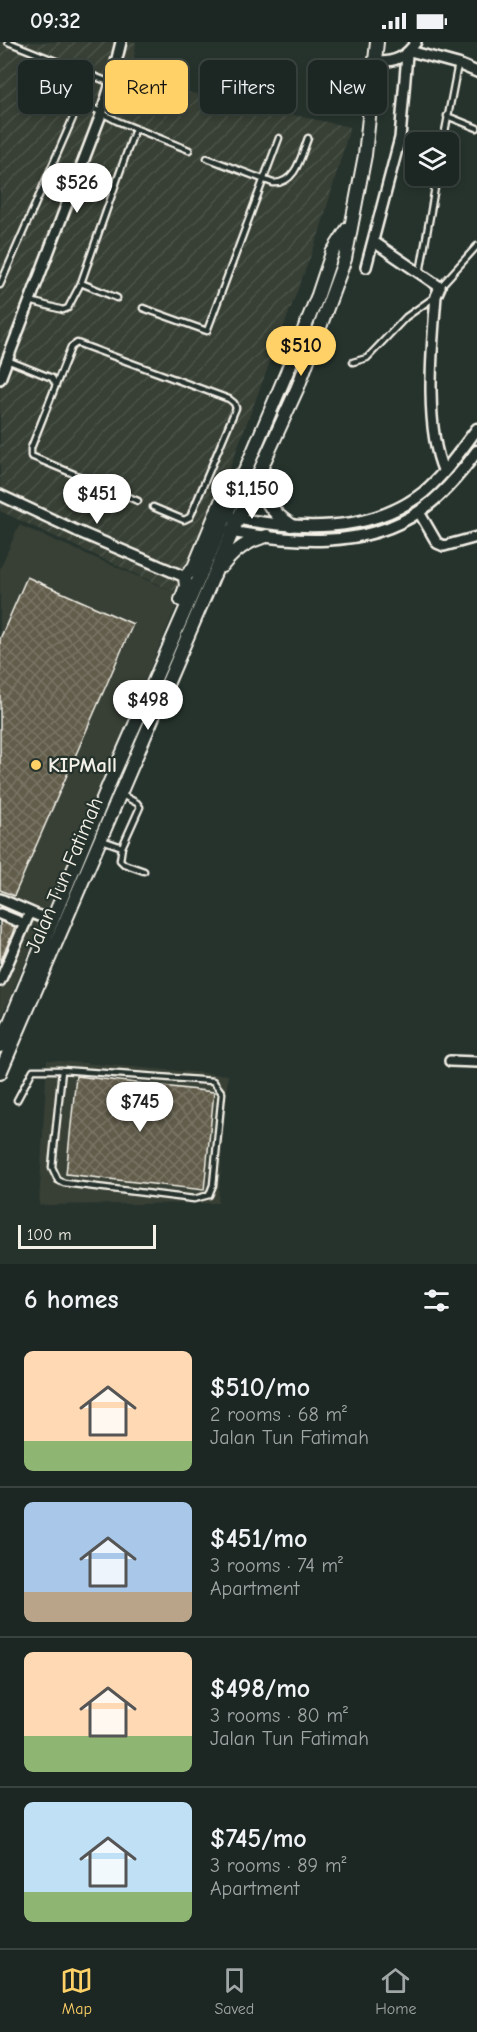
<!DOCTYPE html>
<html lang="en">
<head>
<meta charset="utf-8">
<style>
	:root { --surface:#1c2622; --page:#252e2a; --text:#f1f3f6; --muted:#a0a5a5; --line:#3a4340; --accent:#ffd166 }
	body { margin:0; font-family:"Comic Neue",sans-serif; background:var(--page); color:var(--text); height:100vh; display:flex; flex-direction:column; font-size:22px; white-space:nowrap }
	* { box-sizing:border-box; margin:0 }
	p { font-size:20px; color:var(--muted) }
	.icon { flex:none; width:33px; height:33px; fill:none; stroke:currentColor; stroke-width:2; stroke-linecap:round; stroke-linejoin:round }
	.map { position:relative; height:1222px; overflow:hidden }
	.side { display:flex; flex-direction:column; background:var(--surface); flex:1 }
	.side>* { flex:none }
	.banner { position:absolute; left:18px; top:18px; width:441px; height:54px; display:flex; gap:12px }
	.controls { position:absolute; left:405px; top:90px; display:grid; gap:12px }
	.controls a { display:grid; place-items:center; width:54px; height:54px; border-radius:9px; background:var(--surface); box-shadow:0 3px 9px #0003,0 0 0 2px var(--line); font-size:30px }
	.scale { position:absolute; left:18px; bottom:15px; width:138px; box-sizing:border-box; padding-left:6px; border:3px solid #f4f1e8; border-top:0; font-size:16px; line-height:21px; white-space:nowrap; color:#f4f1e8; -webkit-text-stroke:4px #26332d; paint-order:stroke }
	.price { position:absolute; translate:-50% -51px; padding:0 14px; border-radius:21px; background:#fff; color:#222; font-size:20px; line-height:39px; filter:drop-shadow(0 2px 3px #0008) }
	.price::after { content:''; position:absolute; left:50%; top:36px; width:18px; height:14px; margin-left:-9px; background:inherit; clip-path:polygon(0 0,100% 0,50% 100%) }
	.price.on { background:var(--accent); color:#111 }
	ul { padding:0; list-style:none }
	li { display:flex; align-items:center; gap:18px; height:150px; padding:0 24px }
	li+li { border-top:2px solid var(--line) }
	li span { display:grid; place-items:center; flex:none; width:168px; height:120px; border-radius:9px; color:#555 }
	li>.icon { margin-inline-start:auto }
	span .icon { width:72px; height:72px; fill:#fffc; stroke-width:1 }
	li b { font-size:26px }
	h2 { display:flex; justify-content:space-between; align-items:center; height:72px; padding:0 24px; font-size:26px }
	.chip { padding:0 21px; border-radius:9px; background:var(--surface); box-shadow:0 3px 9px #0003,0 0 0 2px var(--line); font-size:21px; line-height:54px }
	.chip.on { background:var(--accent); color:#111 }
	.status { display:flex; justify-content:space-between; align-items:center; height:42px; padding:0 30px; background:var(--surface); direction:ltr }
	.status svg { height:16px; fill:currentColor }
	.menu { display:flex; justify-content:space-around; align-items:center; height:84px; border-top:2px solid var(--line); background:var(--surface); font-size:16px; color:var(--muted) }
	.menu a { display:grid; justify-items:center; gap:3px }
	.menu .on { color:var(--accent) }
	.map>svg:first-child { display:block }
	.built { fill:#384036 }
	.industrial { fill:url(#industrial-furrows) }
	.building { fill:url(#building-cross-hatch); stroke:#f4f1e8; stroke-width:1.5 }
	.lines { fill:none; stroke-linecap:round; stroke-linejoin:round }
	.service-casing { stroke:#f4f1e8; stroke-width:9 }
	.minor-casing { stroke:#f4f1e8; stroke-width:14 }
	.tertiary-casing { stroke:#f4f1e8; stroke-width:15 }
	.secondary-casing { stroke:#f4f1e8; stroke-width:16 }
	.service { stroke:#26332d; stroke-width:4.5 }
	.minor { stroke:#26332d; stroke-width:9 }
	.tertiary { stroke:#26332d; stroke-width:10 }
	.secondary { stroke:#26332d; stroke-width:12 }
	.poi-dot { fill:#ffd166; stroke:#26332d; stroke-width:2 }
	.labels { text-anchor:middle; stroke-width:4.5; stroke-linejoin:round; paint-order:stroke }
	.poi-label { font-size:21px; font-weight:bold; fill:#f4f1e8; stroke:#26332d; text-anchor:start }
	.street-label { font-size:21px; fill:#f4f1e8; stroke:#26332d }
</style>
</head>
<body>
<div class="status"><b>09:32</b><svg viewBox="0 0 49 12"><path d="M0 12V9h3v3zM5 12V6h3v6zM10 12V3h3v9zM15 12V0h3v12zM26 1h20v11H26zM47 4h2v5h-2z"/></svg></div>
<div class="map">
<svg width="477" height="1222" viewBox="0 0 477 1222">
	<defs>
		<pattern id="industrial-furrows" width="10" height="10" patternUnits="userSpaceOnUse" patternTransform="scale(1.5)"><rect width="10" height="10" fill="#384036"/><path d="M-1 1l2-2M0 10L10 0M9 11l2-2" fill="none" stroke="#4c5349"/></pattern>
		<pattern id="building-cross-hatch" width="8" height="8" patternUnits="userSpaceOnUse" patternTransform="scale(1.5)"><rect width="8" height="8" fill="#625d4b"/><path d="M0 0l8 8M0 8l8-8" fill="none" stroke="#797565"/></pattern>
	</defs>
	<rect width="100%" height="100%" fill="#26332d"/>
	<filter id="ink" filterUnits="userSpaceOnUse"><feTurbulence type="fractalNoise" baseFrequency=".0167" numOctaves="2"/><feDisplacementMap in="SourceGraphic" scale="12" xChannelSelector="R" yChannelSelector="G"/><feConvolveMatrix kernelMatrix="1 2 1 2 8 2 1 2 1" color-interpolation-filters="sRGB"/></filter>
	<g filter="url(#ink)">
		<path class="built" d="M19,483L181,553L0,979V527Z
			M47,1018L228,1033L218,1161L39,1163Z"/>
		<path class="industrial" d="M0,0H136L131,38L350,85L319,192L181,553L0,469Z"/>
		<path class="building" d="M27,535L133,582L14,854L0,848V597Z
			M0,879L15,885L0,921Z
			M76,1034L214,1050L204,1148L66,1132Z"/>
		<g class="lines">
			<g class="service-casing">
				<path id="service" d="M8,0L111,41
					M447,74L477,86
					M443,100L458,22
					M207,116L273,141C296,142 301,114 308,96
					M420,231L437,134
					M81,241L117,256
					M0,243L76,69L83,63H87L117,79L189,108
					M440,245L477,204
					M30,259L63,268L68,266L81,241L135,87
					M143,266L207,289L279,96
					M7,318L52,336L56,343L31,406V414L138,459
					M353,320L367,316L406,275L436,254
					M56,343L71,305L77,301L229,357L234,361L236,366L190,475L184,478L153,465
					M122,753L137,761L140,765L122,805L120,818L124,822L144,829
					M102,798L122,805
					M17,1058L33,1028H62L213,1039L222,1051L213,1143L209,1153L194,1157L64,1141L58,1138L52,1125L62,1028"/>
			</g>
			<g class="minor-casing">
				<path id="minor" d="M410,9L458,22L477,30
					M376,20C395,20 405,16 416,0
					M374,200L440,245L436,254C432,304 424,386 444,430
					M366,225L400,96L407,13
					M0,337L102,70L111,41L121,0
					M0,453L77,489L185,535
					M419,470L437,501L444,504L477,495
					M0,857L53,880
					M0,872L25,882
					M0,939L30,870
					M450,1019L477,1020"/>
			</g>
			<g class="tertiary-casing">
				<path id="tertiary" d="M230,475C295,488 370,493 424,450C445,432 461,408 477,387
					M227,489C290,500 364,508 420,469C443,453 461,431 477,409"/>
			</g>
			<g class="secondary-casing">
				<path id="secondary" d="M264,430C259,455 271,470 291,483
					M222,524C235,508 247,499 267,494
					M181,558L186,544L185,535L194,525L222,457L238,434
					M0,1004L109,742L215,500L286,332L318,253L332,211L348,186
					M0,1031L238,477L298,345L345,217L365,113L377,0"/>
			</g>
			<use href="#service" class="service"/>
			<use href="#minor" class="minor"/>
			<use href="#tertiary" class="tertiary"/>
			<use href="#secondary" class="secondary"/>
		</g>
	</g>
	<circle class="poi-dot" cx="36" cy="723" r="6"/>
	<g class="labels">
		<g class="poi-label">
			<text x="48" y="730">KIPMall</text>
		</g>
		<g class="street-label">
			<text transform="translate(64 833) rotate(-67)" y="7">Jalan Tun Fatimah</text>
		</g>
	</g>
</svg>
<div class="controls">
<a><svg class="icon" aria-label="layers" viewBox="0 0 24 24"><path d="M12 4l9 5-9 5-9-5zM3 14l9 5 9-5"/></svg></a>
</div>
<div class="scale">100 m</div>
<b class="price" style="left:77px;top:172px">$526</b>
<b class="price on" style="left:301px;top:335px">$510</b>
<b class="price" style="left:252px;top:478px">$1,150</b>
<b class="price" style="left:97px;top:483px">$451</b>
<b class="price" style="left:148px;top:689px">$498</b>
<b class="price" style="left:140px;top:1091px">$745</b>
<div class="banner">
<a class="chip">Buy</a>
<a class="chip on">Rent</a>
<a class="chip">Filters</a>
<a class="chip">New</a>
</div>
</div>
<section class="side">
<h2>6 homes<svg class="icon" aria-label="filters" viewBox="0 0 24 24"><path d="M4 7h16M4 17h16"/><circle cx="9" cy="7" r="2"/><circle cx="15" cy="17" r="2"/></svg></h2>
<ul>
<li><span style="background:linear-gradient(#ffd9b3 75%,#8fb573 0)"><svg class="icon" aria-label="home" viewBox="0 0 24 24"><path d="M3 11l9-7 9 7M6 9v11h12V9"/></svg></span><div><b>$510/mo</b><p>2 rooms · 68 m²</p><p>Jalan Tun Fatimah</p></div></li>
<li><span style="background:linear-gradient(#a9c7e8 75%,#b9a48a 0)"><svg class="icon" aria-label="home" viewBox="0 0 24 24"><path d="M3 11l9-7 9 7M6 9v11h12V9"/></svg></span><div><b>$451/mo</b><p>3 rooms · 74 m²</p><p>Apartment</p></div></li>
<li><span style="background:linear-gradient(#ffd9b3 70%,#8fb573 0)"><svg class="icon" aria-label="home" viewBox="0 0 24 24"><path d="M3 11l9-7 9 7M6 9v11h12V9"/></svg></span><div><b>$498/mo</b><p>3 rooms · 80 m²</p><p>Jalan Tun Fatimah</p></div></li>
<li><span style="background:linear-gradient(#bfe0f5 75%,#8fb573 0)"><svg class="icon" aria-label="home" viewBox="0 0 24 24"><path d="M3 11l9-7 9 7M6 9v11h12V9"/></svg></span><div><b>$745/mo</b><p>3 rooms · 89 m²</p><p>Apartment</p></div></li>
</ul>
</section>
<nav class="menu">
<a class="on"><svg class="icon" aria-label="map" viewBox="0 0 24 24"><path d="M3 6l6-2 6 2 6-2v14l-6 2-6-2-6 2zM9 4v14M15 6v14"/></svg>Map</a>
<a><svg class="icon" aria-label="saved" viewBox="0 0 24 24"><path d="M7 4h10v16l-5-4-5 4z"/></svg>Saved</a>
<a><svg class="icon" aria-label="home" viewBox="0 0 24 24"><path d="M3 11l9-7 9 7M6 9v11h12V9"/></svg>Home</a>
</nav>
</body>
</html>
